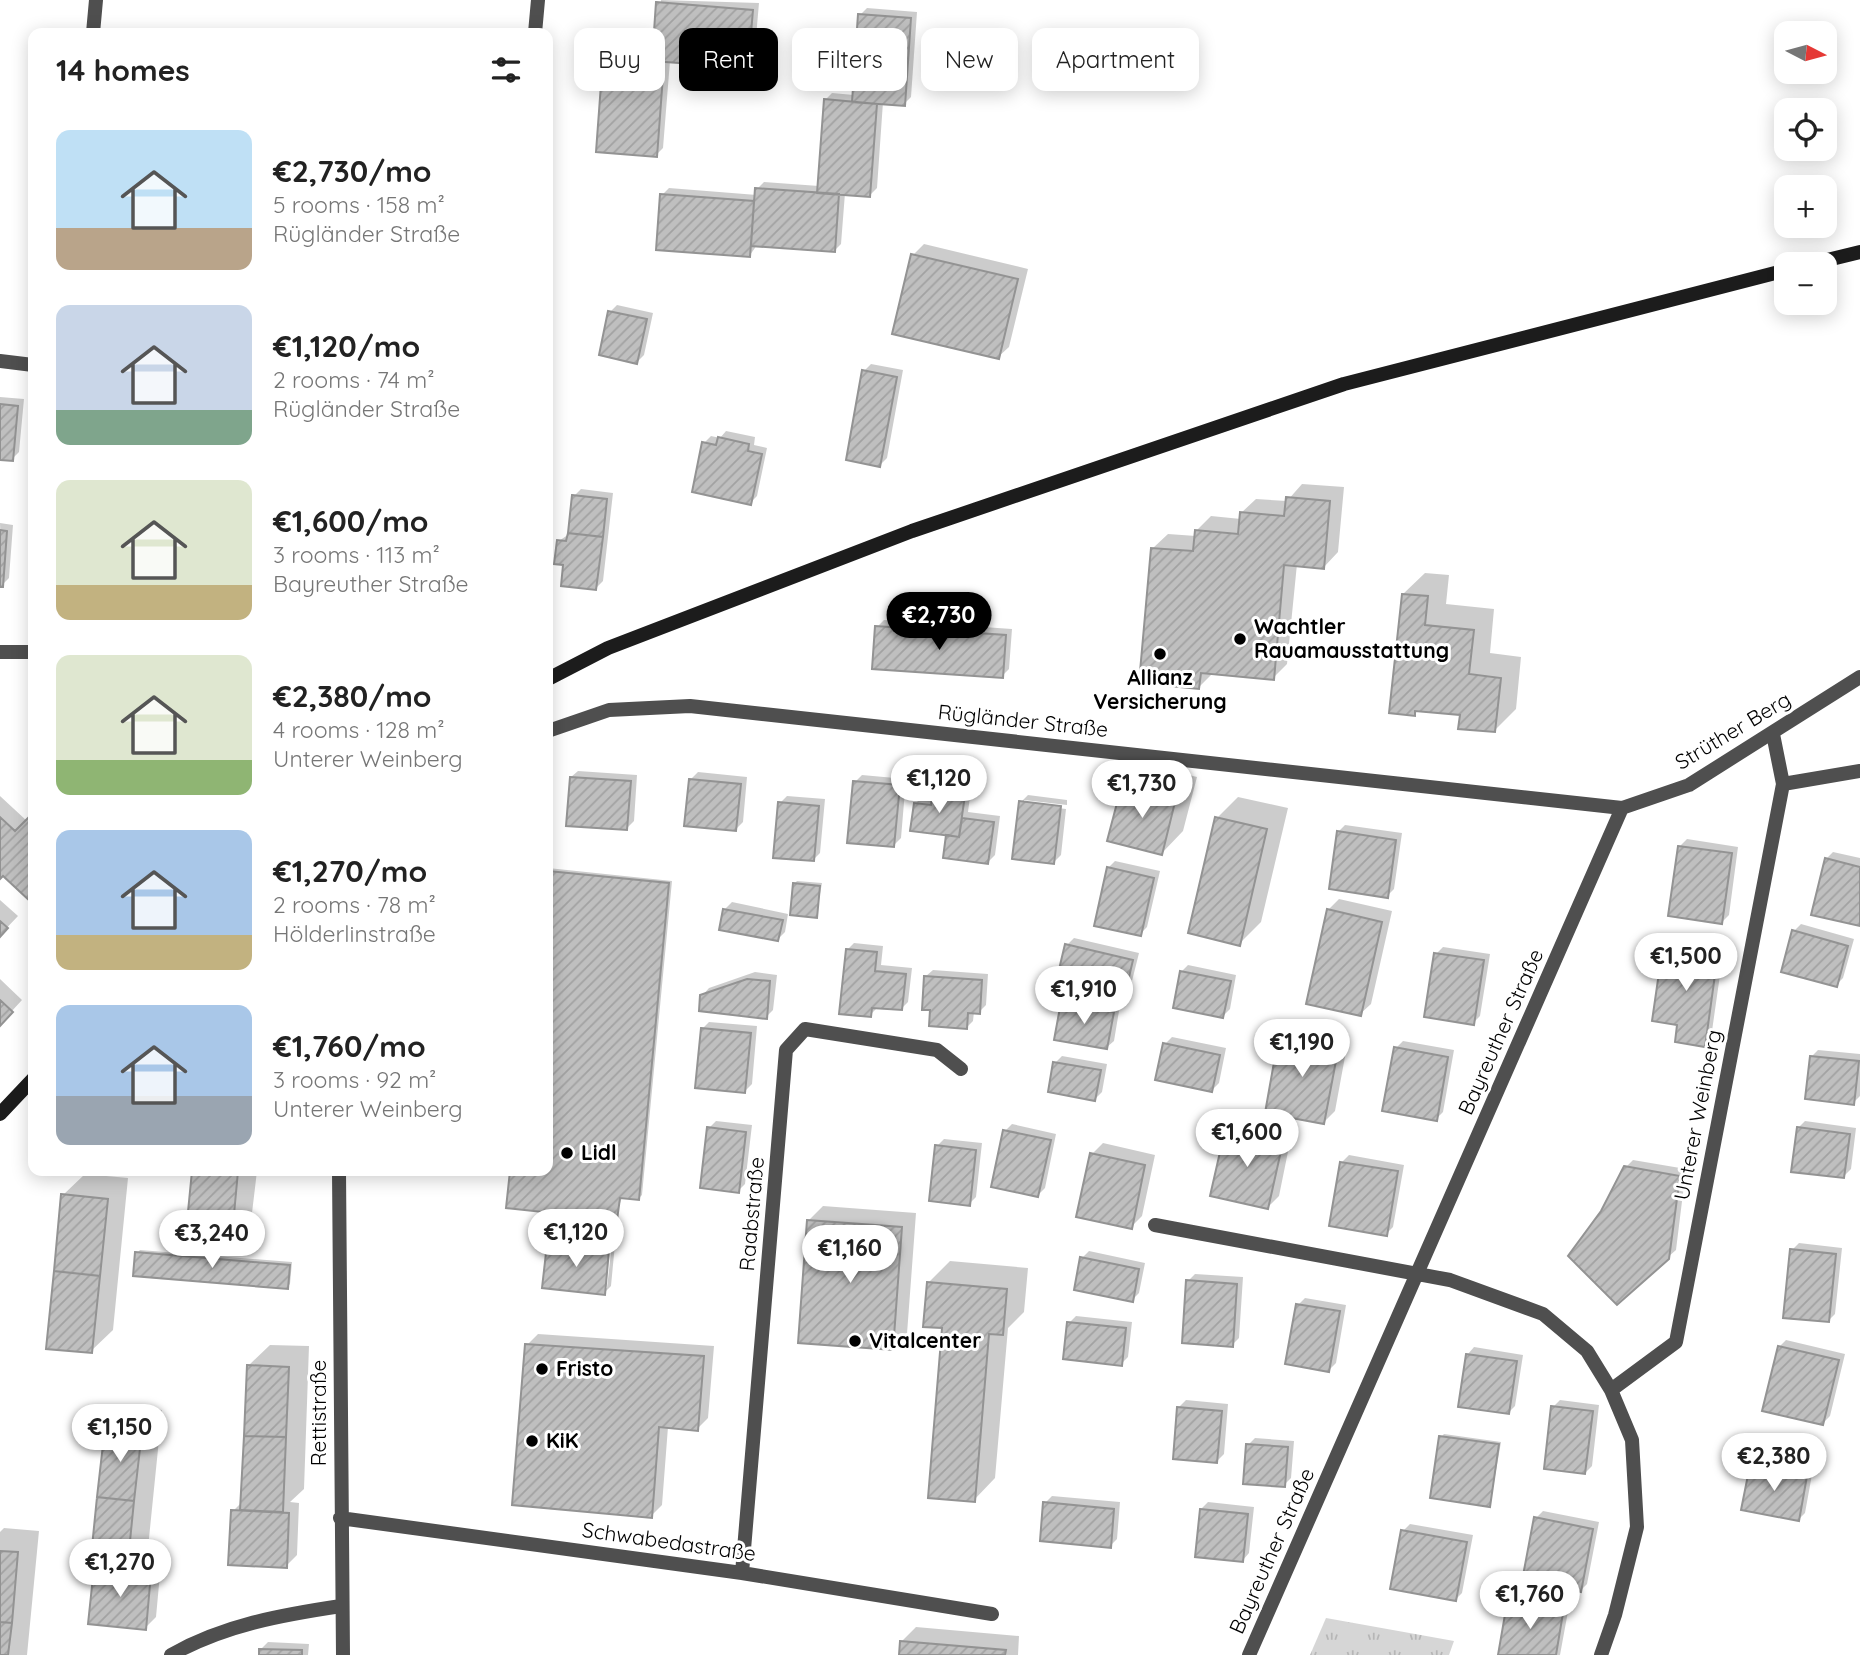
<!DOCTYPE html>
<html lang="en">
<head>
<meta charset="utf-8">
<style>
	:root { --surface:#fff; --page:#f6f6f6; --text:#222; --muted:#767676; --accent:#000 }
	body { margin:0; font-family:Quicksand,sans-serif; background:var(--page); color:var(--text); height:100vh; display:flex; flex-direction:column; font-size:26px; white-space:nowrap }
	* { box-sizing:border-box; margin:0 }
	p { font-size:23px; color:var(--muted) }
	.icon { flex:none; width:38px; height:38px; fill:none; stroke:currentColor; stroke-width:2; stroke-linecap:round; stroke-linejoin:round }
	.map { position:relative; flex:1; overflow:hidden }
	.drawer { position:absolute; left:28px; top:28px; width:525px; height:1148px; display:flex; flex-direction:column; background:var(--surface); border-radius:14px; box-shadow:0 4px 18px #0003 }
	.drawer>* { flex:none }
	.banner { position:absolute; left:574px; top:28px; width:665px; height:63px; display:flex; gap:14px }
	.needle { width:46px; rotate:96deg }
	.controls { position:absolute; left:1774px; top:21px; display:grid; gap:14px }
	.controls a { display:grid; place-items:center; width:63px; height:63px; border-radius:14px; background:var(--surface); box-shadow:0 4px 18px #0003; font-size:35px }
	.price { position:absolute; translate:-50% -60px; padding:0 16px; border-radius:24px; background:#fff; color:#222; font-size:23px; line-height:46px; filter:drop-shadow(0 2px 4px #0008) }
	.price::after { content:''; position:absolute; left:50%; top:42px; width:21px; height:16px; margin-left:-10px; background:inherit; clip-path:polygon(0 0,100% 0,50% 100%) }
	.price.active { background:var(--accent); color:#fff }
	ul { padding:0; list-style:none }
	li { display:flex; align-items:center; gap:21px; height:175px; padding:0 28px }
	li span { display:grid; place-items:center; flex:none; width:196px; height:140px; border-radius:14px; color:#555 }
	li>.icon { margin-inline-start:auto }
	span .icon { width:84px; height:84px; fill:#fffc; stroke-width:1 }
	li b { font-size:30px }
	h2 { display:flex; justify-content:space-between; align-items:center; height:84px; padding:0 28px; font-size:30px }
	.pill { padding:0 24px; border-radius:14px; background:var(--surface); box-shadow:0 4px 18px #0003; font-size:24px; line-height:63px }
	.pill.active { background:var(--accent); color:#fff }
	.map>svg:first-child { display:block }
	.grass { fill:url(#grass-tufts) }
	.shadow { fill:#0003 }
	.building { fill:url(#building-hatch); stroke:#939393; stroke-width:2 }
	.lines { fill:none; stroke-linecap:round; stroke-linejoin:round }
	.minor { stroke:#4f4f4f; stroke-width:14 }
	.tertiary { stroke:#4f4f4f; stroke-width:14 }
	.secondary { stroke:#1c1c1c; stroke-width:14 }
	.poi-dot { fill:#000; stroke:#fff; stroke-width:2.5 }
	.labels { text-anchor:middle; stroke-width:6; stroke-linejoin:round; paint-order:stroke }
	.poi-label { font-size:21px; font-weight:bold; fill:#000; stroke:#fff; text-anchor:start }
	.street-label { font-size:21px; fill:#000; stroke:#fff }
</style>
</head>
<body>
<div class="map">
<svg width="1860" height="1655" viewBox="0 0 1860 1655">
	<defs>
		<pattern id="grass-tufts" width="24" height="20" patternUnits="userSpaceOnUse" patternTransform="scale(1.75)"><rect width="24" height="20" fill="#d6d6d6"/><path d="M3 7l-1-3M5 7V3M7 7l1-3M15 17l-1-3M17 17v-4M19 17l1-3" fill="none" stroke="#b6b6b6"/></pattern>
		<pattern id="building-hatch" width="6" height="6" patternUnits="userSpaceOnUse" patternTransform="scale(1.75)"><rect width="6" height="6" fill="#bfbfbf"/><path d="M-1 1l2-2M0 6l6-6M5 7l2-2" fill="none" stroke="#a2a2a2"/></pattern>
	</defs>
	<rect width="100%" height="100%" fill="#fff"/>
	<path class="grass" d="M1326,1618L1454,1641L1449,1655H1310Z"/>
	<path class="shadow" d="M661,0L759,3L754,60L747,67L670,61L663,148L656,155L605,58L612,51L654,54Z
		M867,8L917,12L911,97L904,104L883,102L877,188L870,195L845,193L841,244L834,251L757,245L750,255L662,195L669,188L757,195V189L764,182L819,186L825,100L832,93L854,95L860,15Z
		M924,244L1028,269L1009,347L998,357L913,255Z
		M617,305L653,313L644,355L637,362L610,312Z
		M871,364L903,370L887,458L880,465L864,371Z
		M0,397L24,399L19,452L12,459L0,458Z
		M726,431L755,437L754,445L767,448L757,496L750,503L704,443L711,436L720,438Z
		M1302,484L1344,487L1338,552L1324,567L1297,564L1287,664L1273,678L1213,673L1199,687L1153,548L1168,534L1196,536V531L1211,516L1241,519V513L1256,499L1287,501Z
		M581,489L613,493L603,581L596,588L565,563L559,541L569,534L574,496Z
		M0,523L13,525L9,578L2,585Z
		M1425,573L1449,575L1446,604L1494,609L1490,653L1521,657L1516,709L1494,731L1462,714L1419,709L1414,714L1403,594Z
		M884,620L1012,629L1009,669L1002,676L877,627Z
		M1145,764L1197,777L1183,831L1162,853L1123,785Z
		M578,771L637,775L634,821L627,828L571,777Z
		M698,772L747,777L743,822L736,829L691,779Z
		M862,775L906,779L901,838L894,845L855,782Z
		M941,785L971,789L968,812L1000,816L995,855L988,862L948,834L915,804L922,797L934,798V792Z
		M1028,795L1067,800V805L1024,800V804L1066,809L1061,855L1054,862L1021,802Z
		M0,796L27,821L33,815L32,900L4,874L0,878Z
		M787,796L825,799L820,853L813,860L780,803Z
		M1238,797L1288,808L1261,922L1239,944L1217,818Z
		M1345,825L1402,833L1394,889L1387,896L1338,832Z
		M1687,839L1738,847L1729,915L1722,922L1680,846Z
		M1833,852L1860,858V924L1826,859Z
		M1115,861L1160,871L1147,927L1140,934L1108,868Z
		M548,868L672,881L642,1195L639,1198L622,1196L616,1218L508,1206L511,1171H548Z
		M797,881L822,883L816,916L794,884Z
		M1339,899L1392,911L1371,1004L1360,1014L1328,910Z
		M0,900L18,916L0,935Z
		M732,902L788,914L785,932L778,939L725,909Z
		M1801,924L1854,939L1843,978L1836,985L1794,931Z
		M1074,938L1139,953L1131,985L1124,992L1067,945Z
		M1672,939L1724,947L1711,1038L1704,1045L1679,1023L1665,946Z
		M854,943L883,946L881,965L912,968L908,1002L901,1009L877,1008L870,1015L847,950Z
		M1443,947L1490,954L1480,1016L1473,1023L1436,954Z
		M1188,965L1236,975L1230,1009L1223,1016L1181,972Z
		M933,970L988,974L986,1005L979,1012H974L973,1021L966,1028L932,1009L926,976Z
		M755,972L777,975L773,1010L766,1017L702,996L709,988Z
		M0,979L22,1000L0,1024Z
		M1069,996L1120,1005L1114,1041L1107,1047L1062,1003Z
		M709,1022L757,1026L752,1084L745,1091L702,1029Z
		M1292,1025L1349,1035L1335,1111L1324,1122L1281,1035Z
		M1172,1037L1226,1048L1219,1083L1212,1090L1165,1044Z
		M1403,1041L1454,1050L1443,1112L1436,1119L1396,1048Z
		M1818,1050L1860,1054V1096L1853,1103L1811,1057Z
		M1062,1056L1107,1064L1102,1092L1095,1099L1055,1063Z
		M1237,1120L1292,1132L1279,1196L1268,1207L1227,1130Z
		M716,1121L752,1125L745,1184L738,1191L709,1128Z
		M1805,1121L1856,1128L1851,1169L1844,1176L1798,1128Z
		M1012,1124L1056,1134L1045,1188L1038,1195L1005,1131Z
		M944,1139L982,1143L976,1197L969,1204L937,1146Z
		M1103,1143L1155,1155L1142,1216L1131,1227L1092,1154Z
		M1349,1155L1404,1165L1393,1227L1386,1234L1342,1162Z
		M1633,1160L1686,1169L1676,1250L1668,1257L1602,1212L1626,1167Z
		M194,1171H257L252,1213L231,1235L188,1230Z
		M85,1174L128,1178L113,1330L91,1351L63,1195Z
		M823,1206L916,1213L907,1334L892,1348L808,1221Z
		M555,1237L608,1243L604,1288H607L612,1243L615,1244L611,1286L604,1293L549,1244Z
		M1799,1243L1842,1248L1835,1314L1828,1321L1792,1250Z
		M140,1250L292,1262L290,1284L287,1287L137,1253Z
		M1089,1251L1145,1263L1139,1293L1132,1300L1082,1258Z
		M950,1261L1028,1268L1024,1312L1008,1328L995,1478L974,1500L944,1327L928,1283Z
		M1195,1274L1243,1277L1239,1338L1232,1345L1188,1281Z
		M1305,1298L1346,1305L1336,1363L1329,1370L1298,1305Z
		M1076,1316L1132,1322L1128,1357L1121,1364L1069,1323Z
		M538,1334L714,1346L708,1418L697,1429L668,1427L662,1505L651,1516L527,1345Z
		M1786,1340L1845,1354L1830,1416L1823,1423L1779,1347Z
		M270,1345L309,1346L304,1489L290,1502L299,1503L297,1555L286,1566L233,1511L243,1501L248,1366Z
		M1474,1347L1523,1355L1515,1406L1508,1413L1468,1354Z
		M1186,1400L1228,1404L1224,1454L1217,1461L1179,1407Z
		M1560,1400L1599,1405L1592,1466L1585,1473L1553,1407Z
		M128,1406L162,1410L148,1548L135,1560L161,1563L156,1617L145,1628L90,1622L106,1428Z
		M1444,1434L1501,1442L1490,1505L1441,1437Z
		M1255,1438L1294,1441L1291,1478L1284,1485L1248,1445Z
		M1758,1459L1813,1469L1805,1513L1798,1520L1751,1466Z
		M1052,1496L1120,1502L1117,1539L1110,1546L1045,1503Z
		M1208,1502L1254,1507L1249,1553L1243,1560L1201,1509Z
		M1543,1511L1599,1522L1587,1584L1580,1591L1536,1518Z
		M1410,1524L1473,1535L1462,1593L1455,1600L1403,1531Z
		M4,1528L39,1531L27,1655H0V1532Z
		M1515,1597L1569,1606L1560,1655H1500L1508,1604Z
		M916,1627L1019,1636L1018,1655H900L902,1641Z
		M268,1642L309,1644L308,1655H261V1649Z"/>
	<path class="building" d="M656,2L753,10L748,68L652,61Z
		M858,14L911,18L905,106L852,102Z
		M603,57L664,62L657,157L596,152Z
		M824,99L877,104L870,197L817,193Z
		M755,188L839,194L835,252L751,246Z
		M660,194L754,201L750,257L656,250Z
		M911,254L1018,279L999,359L892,334Z
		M608,311L647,319L637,364L599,355Z
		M862,370L897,377L880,467L846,460Z
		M0,404L18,406L13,461L0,460Z
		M718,437L749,444L748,451L762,454L751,505L692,492L702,442L716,445Z
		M572,495L607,499L603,537L568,533Z
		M1286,497L1330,501L1324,569L1284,565L1274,680L1201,673L1199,689L1139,683L1151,548L1193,551L1195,530L1238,534L1240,512L1284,516Z
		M0,530L7,531L3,587H0Z
		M568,533L603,537L596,590L561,586L563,565L554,564L557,540L566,541Z
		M1402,594L1428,596L1425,625L1474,630L1469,674L1501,678L1495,732L1458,729L1460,715L1415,711V716L1389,713Z
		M875,626L1006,635L1003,678L872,669Z
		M570,777L631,781L627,830L566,826Z
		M689,779L741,784L736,831L684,826Z
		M853,781L900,785L894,847L847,843Z
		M1122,784L1176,798L1162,855L1107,841Z
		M933,791L965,795L959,837L910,831L914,803L931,805Z
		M1019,801L1061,806L1054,864L1012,859Z
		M778,802L819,806L814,861L773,858Z
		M31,815L33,817V842L30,846L33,849L32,903L3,876L0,879V817L15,831Z
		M1215,817L1267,829L1240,946L1188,933Z
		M962,818L994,822L988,864L943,858L946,835L959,837Z
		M1337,831L1396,840L1388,898L1329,889Z
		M1678,846L1732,853L1722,924L1668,916Z
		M1825,858L1860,867V926L1811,915Z
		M1107,867L1154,878L1141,936L1094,926Z
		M548,871L669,883L639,1200L620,1198L617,1220L506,1208L510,1171H548Z
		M793,883L820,886L817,918L790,915Z
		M723,909L783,920L778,941L719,930Z
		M1327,909L1382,922L1361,1016L1306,1004Z
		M0,921L8,928L0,937Z
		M1792,930L1848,946L1837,987L1781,972Z
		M1065,944L1133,960L1125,994L1057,978Z
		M1663,945L1718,953L1705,1047L1675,1042L1677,1025L1652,1021Z
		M846,949L877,952L875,971L906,974L902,1010L872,1008L871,1017L839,1014Z
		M1434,953L1484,960L1474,1025L1424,1017Z
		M1180,971L1231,981L1223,1018L1173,1008Z
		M924,976L982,980L980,1014L968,1013L967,1029L929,1026L930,1010H922Z
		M747,979L770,981L767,1019L699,1011L700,995Z
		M0,1000L13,1012L0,1026Z
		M1061,1002L1114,1012L1107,1049L1054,1040Z
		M701,1028L751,1033L745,1093L695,1088Z
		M1279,1034L1339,1045L1324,1124L1265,1113Z
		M1163,1043L1220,1055L1212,1092L1155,1080Z
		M1394,1047L1448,1057L1437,1121L1382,1111Z
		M1810,1056L1859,1061L1854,1105L1805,1099Z
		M1053,1062L1101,1070L1095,1101L1048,1092Z
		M707,1127L746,1132L739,1193L700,1188Z
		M1797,1127L1850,1134L1844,1178L1791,1172Z
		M1003,1130L1051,1140L1038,1197L991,1187Z
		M1225,1130L1283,1142L1268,1209L1210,1196Z
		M935,1145L976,1150L970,1206L929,1201Z
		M1090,1153L1145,1165L1132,1229L1076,1217Z
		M1340,1162L1398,1171L1387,1236L1329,1226Z
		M1624,1166L1680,1176L1669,1259L1617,1305L1568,1256L1601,1211Z
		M192,1171H238L232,1236L186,1232Z
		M61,1194L108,1199L100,1276L54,1271Z
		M807,1220L902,1227L893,1350L798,1343Z
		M547,1244L609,1250L605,1295L542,1288Z
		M1790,1249L1836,1254L1829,1322L1783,1318Z
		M135,1252L290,1265L288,1289L133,1276Z
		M1080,1257L1139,1269L1133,1302L1074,1290Z
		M54,1271L100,1276L92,1353L46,1349Z
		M1186,1280L1237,1284L1233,1347L1182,1343Z
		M927,1282L1007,1289L1003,1335L989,1334L975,1502L928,1498L942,1328L923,1327Z
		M1296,1304L1340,1311L1329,1372L1285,1364Z
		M1067,1322L1126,1328L1122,1366L1063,1359Z
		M525,1344L704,1356L698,1431L659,1427L652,1518L512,1505Z
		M1778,1346L1839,1360L1823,1425L1762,1411Z
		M1466,1354L1517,1361L1509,1414L1458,1407Z
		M247,1365L289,1367L286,1437L244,1436Z
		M1551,1406L1593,1411L1585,1474L1544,1469Z
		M1177,1407L1222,1411L1217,1463L1173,1459Z
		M105,1427L142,1431L134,1501L97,1497Z
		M244,1436L286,1437L283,1512L240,1510Z
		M1439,1436L1499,1444L1490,1507L1430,1498Z
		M1246,1444L1288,1447L1285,1487L1243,1484Z
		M1750,1465L1807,1476L1799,1521L1741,1510Z
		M97,1497L134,1501L127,1571L90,1567Z
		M1043,1502L1114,1509L1111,1548L1040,1541Z
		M1200,1509L1248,1514L1243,1562L1195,1557Z
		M231,1510L289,1513L287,1568L228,1565Z
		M1534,1517L1593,1529L1581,1592L1522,1581Z
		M1401,1530L1467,1542L1456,1601L1390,1589Z
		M0,1551L18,1552L12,1623L0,1622Z
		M94,1567L151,1573L146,1630L88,1624Z
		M1507,1603L1563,1613L1556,1655H1498Z
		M0,1622L12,1623L8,1655H0Z
		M900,1641L1006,1650L1005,1655H899Z
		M259,1649L302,1650V1655H259Z"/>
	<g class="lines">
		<path class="minor" d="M535,33L538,0
			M0,361L33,365
			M0,652H33
			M548,731L609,710L690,706L1622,808L1689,785L1860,677
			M1783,784L1860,771
			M339,1171L343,1655
			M1155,1225L1450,1280L1543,1314L1587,1351L1611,1390L1632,1440L1637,1527L1615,1615L1601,1655
			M1611,1390L1676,1342L1783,784L1773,734
			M340,1518L742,1573L992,1614
			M742,1573L786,1050L805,1029L937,1050L961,1069
			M171,1655C224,1625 281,1615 341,1606
			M1249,1655L1622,808"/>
		<path class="tertiary" d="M93,33L96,0"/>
		<path class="secondary" d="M1811,264L1860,252
			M548,679L608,648L912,531L1344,384L1787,270
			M0,1114L33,1079"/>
	</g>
	<g class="poi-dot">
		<circle cx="1240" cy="639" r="7"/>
		<circle cx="1160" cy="654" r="7"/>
		<circle cx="567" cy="1153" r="7"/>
		<circle cx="855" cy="1341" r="7"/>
		<circle cx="542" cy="1369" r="7"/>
		<circle cx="532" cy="1441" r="7"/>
	</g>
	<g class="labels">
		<g class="poi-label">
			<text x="1254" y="634">Wachtler<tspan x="1254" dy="24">Rauamausstattung</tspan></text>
			<text x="1160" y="685" text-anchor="middle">Allianz<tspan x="1160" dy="24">Versicherung</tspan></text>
			<text x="581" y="1160">Lidl</text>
			<text x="869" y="1348">Vitalcenter</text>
			<text x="556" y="1376">Fristo</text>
			<text x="546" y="1448">KiK</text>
		</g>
		<g class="street-label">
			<text transform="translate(1023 721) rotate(6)" y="7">Rügländer Straße</text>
			<text transform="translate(1733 731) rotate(-31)" y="7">Strüther Berg</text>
			<text transform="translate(1501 1032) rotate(-66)" y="7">Bayreuther Straße</text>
			<text transform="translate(1698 1115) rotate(-79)" y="7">Unterer Weinberg</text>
			<text transform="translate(752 1214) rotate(-85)" y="7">Raabstraße</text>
			<text transform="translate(319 1413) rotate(-90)" y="7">Rettistraße</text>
			<text transform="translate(669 1542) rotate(8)" y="7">Schwabedastraße</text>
			<text transform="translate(1272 1551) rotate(-66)" y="7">Bayreuther Straße</text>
		</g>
	</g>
</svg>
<div class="controls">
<a><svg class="needle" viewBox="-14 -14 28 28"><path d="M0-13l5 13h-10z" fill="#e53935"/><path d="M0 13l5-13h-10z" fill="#767676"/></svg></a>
<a><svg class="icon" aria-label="locate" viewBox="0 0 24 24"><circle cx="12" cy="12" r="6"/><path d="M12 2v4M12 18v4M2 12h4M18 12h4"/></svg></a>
<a>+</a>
<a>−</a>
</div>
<b class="price active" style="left:939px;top:652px">€2,730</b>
<b class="price" style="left:939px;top:815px">€1,120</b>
<b class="price" style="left:1142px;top:820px">€1,730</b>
<b class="price" style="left:1686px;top:993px">€1,500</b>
<b class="price" style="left:1084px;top:1026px">€1,910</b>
<b class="price" style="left:1302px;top:1079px">€1,190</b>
<b class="price" style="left:1247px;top:1169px">€1,600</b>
<b class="price" style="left:576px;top:1269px">€1,120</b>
<b class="price" style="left:212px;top:1270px">€3,240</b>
<b class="price" style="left:850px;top:1285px">€1,160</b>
<b class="price" style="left:120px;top:1464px">€1,150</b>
<b class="price" style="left:1774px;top:1493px">€2,380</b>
<b class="price" style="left:120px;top:1599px">€1,270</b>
<b class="price" style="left:1530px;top:1631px">€1,760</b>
<div class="banner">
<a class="pill">Buy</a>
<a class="pill active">Rent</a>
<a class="pill">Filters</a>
<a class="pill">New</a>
<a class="pill">Apartment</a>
</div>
<section class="drawer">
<h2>14 homes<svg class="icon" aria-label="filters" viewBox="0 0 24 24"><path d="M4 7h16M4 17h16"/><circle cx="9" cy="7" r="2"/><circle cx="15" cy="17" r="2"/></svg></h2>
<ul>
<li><span style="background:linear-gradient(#bfe0f5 70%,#b9a48a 0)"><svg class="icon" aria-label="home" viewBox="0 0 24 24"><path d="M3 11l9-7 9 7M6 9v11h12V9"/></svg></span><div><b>€2,730/mo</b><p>5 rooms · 158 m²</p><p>Rügländer Straße</p></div></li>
<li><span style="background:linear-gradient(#c9d6e8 75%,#7fa58c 0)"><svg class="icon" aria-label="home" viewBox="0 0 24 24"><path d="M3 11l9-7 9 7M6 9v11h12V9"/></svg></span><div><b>€1,120/mo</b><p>2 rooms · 74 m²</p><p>Rügländer Straße</p></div></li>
<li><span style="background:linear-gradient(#dfe7d0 75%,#c2b280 0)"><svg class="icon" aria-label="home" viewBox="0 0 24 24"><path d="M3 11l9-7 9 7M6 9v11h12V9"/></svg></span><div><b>€1,600/mo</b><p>3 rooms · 113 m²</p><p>Bayreuther Straße</p></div></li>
<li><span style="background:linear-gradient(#dfe7d0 75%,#8fb573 0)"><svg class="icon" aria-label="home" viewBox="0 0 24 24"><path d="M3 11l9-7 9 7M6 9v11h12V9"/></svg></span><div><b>€2,380/mo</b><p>4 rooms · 128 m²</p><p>Unterer Weinberg</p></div></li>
<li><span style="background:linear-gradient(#a9c7e8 75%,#c2b280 0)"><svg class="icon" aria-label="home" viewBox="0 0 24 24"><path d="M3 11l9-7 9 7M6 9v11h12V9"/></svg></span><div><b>€1,270/mo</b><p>2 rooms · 78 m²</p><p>Hölderlinstraße</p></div></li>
<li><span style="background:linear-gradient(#a9c7e8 65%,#9aa5b1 0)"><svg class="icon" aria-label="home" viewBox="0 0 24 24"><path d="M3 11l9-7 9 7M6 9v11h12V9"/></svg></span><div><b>€1,760/mo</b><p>3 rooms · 92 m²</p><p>Unterer Weinberg</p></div></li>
</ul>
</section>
</div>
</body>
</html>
